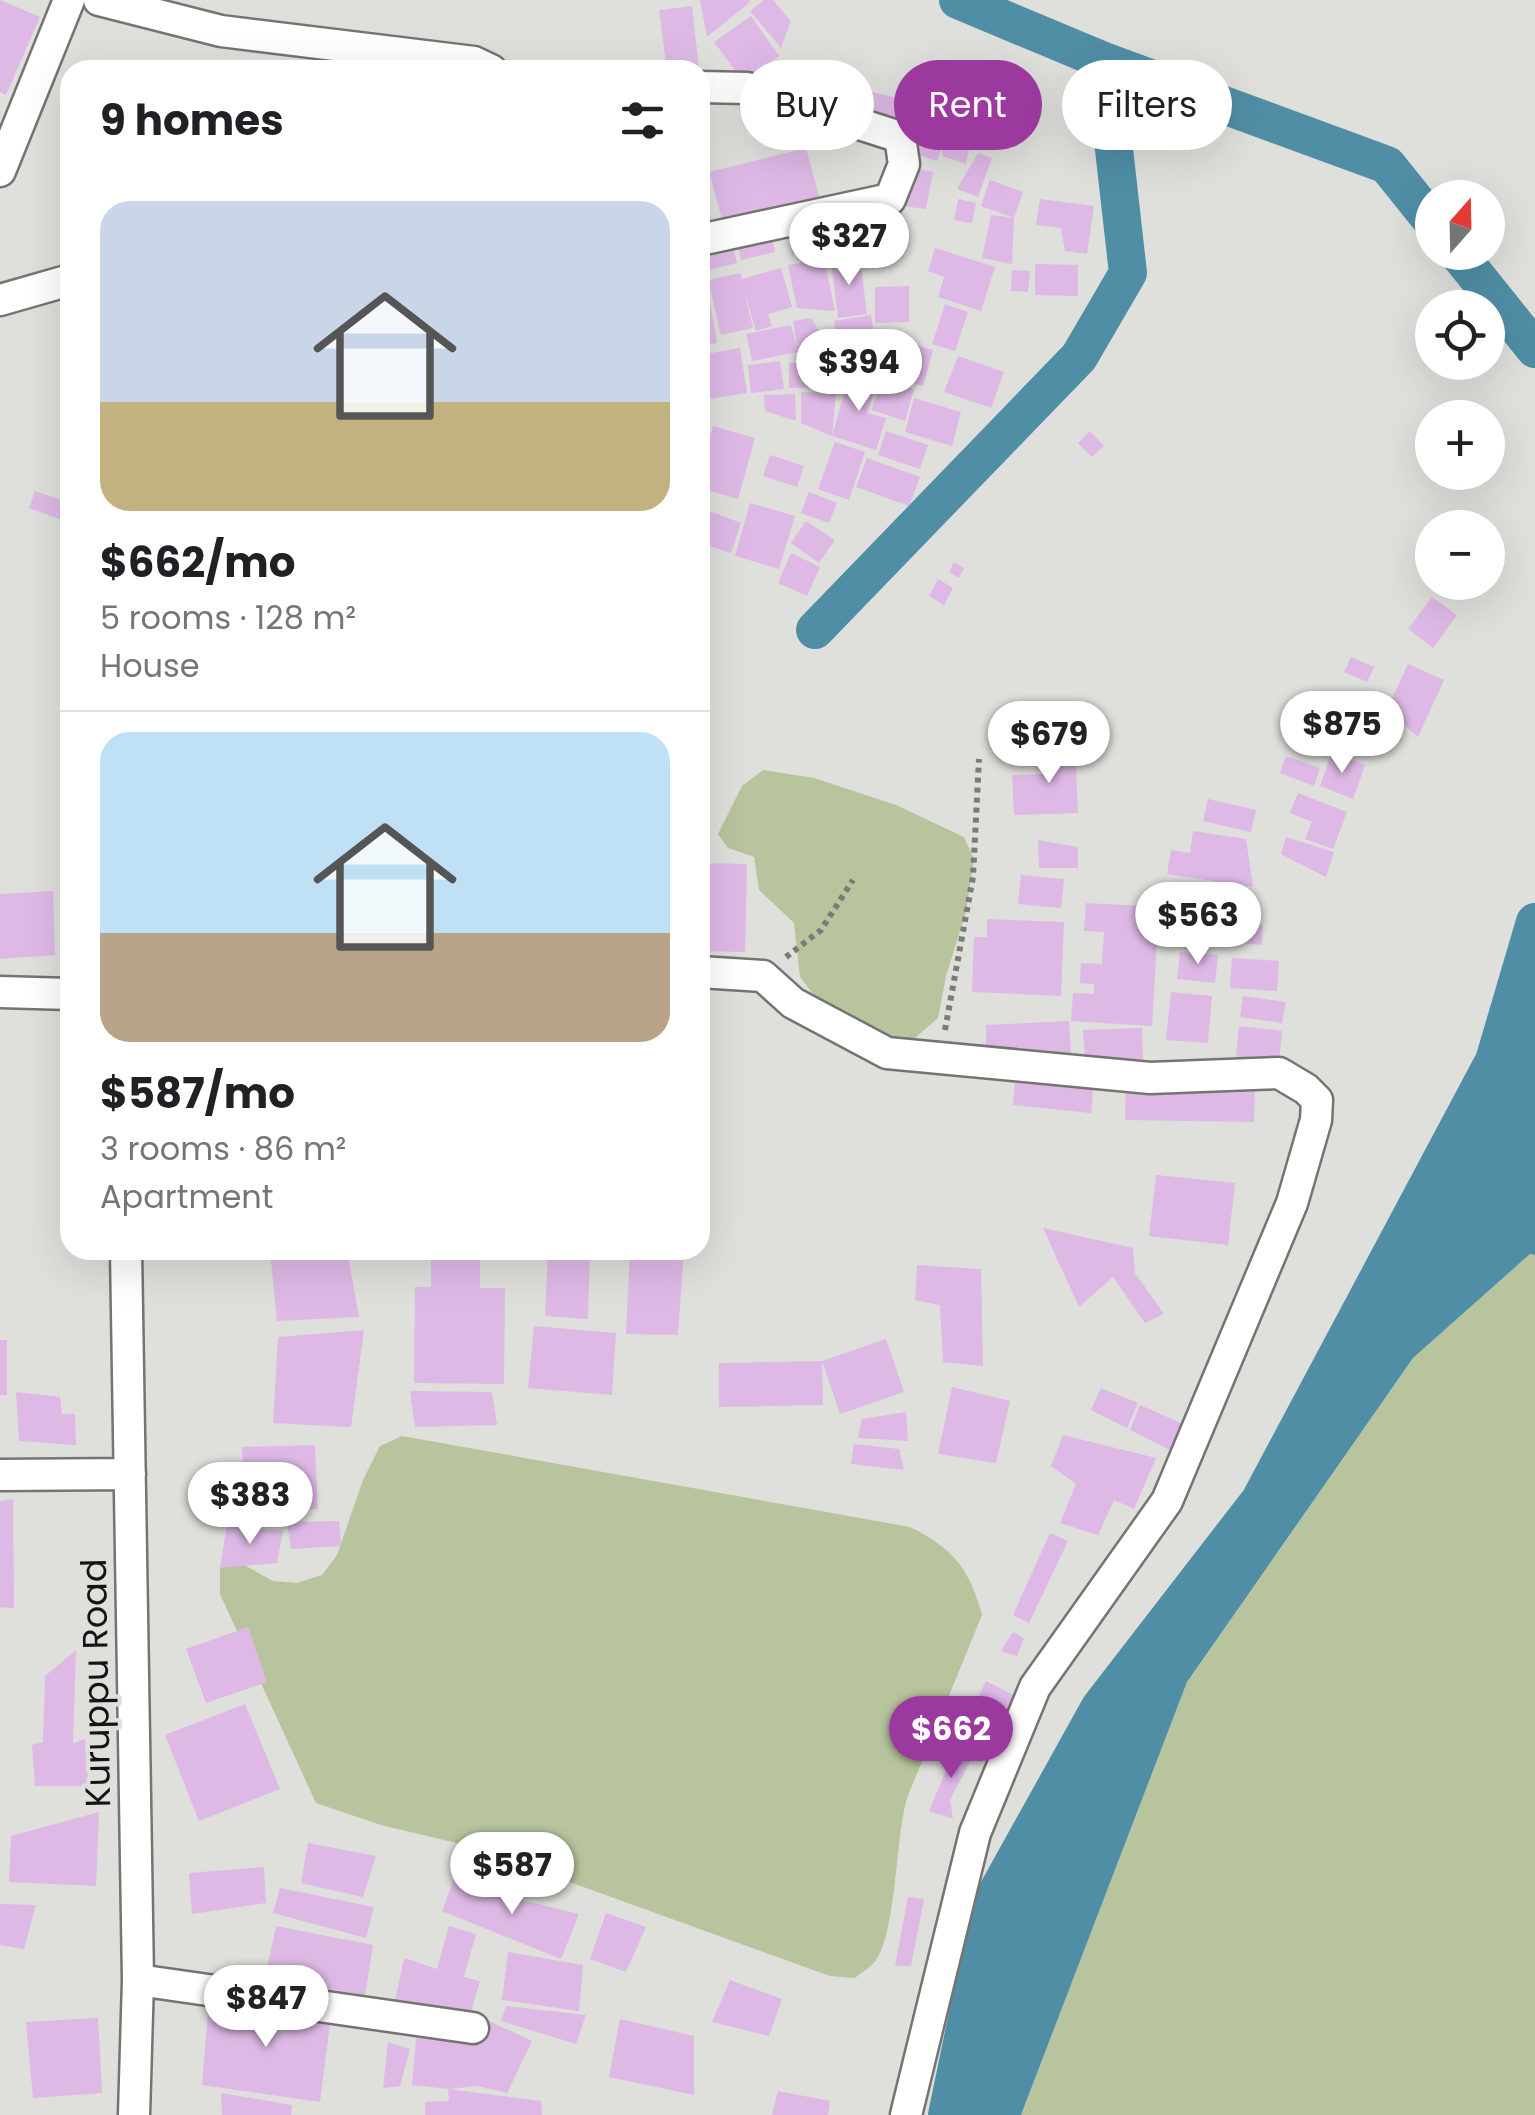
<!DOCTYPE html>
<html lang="en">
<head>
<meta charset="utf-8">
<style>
	:root { --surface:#fff; --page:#f6f6f6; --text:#202124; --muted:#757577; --line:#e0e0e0; --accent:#9c399e }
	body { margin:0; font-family:Poppins,sans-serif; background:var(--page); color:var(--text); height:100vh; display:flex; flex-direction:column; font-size:38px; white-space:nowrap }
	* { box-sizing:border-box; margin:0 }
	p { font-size:32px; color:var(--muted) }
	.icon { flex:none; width:55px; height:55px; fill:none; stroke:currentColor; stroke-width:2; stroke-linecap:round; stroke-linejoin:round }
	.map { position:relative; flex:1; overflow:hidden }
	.sheet { position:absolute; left:60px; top:60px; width:650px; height:1200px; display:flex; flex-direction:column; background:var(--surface); border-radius:30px; box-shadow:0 10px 40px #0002 }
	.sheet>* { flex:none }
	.top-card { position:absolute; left:740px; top:60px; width:645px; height:90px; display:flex; gap:20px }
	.needle { width:65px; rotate:20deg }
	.fabs { position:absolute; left:1415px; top:180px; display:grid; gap:20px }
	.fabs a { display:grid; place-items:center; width:90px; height:90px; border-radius:50%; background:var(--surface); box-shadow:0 10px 40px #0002; font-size:50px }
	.price { position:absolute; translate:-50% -85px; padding:0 22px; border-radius:35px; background:#fff; color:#222; font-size:32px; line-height:65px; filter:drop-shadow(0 2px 5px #0008) }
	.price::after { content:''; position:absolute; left:50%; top:60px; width:30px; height:22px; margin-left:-15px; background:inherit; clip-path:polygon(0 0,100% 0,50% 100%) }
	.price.on { background:var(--accent); color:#fff }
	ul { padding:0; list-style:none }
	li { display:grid; align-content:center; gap:20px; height:530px; padding:0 40px }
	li+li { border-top:2px solid var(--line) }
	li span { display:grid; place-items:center; height:310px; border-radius:30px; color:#555 }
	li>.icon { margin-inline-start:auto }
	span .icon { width:180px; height:180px; fill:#fffc; stroke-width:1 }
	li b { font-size:42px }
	h2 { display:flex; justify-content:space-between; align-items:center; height:120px; padding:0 40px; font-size:42px }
	.pill { padding:0 35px; border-radius:45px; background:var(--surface); box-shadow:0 10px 40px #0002; font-size:35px; line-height:90px }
	.pill.on { background:var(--accent); color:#fff }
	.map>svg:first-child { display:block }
	.green { fill:#b8c49e }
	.water { fill:#508ea6 }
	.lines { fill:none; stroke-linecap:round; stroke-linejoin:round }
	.canal { stroke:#508ea6; stroke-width:38 }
	.building { fill:#deb9e6 }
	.minor-casing { stroke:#757470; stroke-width:35 }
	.path { stroke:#7b7b78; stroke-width:6; stroke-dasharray:5 5; stroke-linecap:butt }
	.minor { stroke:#fff; stroke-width:30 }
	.labels { text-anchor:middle; stroke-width:9; stroke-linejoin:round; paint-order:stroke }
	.street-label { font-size:35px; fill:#151413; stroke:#dfdfdb }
</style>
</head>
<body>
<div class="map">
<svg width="1535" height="2115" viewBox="0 0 1535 2115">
	<rect width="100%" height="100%" fill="#dfdfdb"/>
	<path class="green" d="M763,770L814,778L896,805L964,837L974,859L966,912L946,976L938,1018L901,1050L841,1031L800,977L794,923L759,890L754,857L728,848L718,834L742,786Z
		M1530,1254L1535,1255V2115H1021L1187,1682L1413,1358Z
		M402,1436L910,1527C954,1549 969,1568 982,1615L907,1798C895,1838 897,1935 874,1963C869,1968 861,1973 855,1978L830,1976L473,1847L381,1825L316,1803L220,1594V1568L239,1562L273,1581L297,1583L322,1575L337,1555L363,1480L380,1446Z"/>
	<path class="water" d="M1535,922V1255L1530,1254L1413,1358L1187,1682L1021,2115H947L991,1903L1100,1707L1260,1500L1494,1061Z"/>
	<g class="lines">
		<path class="canal" d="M958,0L1104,61L1387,165L1432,221
			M1457,252L1535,349
			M815,630L1079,357L1128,273L1104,61
			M947,2115L991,1903L1100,1707L1260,1500L1494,1061L1535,922"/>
	</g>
	<path class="building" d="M0,0L40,17L6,95L0,92Z
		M700,0H749L750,2L707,37Z
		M764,0H773L791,21L781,48L750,11Z
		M692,6L699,70H667L659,10Z
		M751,16L779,56L743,81L714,42Z
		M803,88L847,96L845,110L801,103Z
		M864,90L917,103L911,129L857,116Z
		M740,93L773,112L739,110Z
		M944,121L973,130L966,164L942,156Z
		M919,142L941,149L937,161L915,154Z
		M806,148L820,200L724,226L709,172Z
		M978,153L992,158L978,197L957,189Z
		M911,168L933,172L926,209L902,206Z
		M990,180L1023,192L1014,218L981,206Z
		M958,199L976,203L972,223L954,220Z
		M1040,199L1094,206L1087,254L1065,251L1061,228L1036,225Z
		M708,206L713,226L700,230V208Z
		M902,206L904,253L879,254L878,227L886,207Z
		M991,215L1014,218L1012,264L982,258Z
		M827,217L832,248L792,255L787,223Z
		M770,230L775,252L741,260L736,238Z
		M731,239L737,263L700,272V246Z
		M935,248L995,267L981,311L938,297L944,277L928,271Z
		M824,258L835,311L797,308L788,265Z
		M860,259L867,314L838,318L831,262Z
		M1035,264L1078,265V296L1035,295Z
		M781,268L792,307L768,314L772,326L756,331L744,291L753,328L721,335L708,280L740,273L742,279Z
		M1012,270L1030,271L1028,292L1011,291Z
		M909,286V322L875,323V287Z
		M708,292L717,343L700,346V294Z
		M945,304L968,312L955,351L932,344Z
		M871,315L878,364L841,370L834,321Z
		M811,318L832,351L798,357V352L752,361L746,334L791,325L797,347L793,321Z
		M894,339L933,350L923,386L884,375Z
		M740,348L747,393L702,400L700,355Z
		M958,356L1004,372L991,408L944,392Z
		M780,361L784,389L751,393L748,365Z
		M789,363H829V387L789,388Z
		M850,373L877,381L867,413L886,418L876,450L832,436Z
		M881,380L914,389L905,421L872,410Z
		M801,392L836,393L832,436L801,423Z
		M795,394L796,421L765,411L764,395Z
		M914,398L961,412L952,446L905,432Z
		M713,426L755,438L738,499L700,488L707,463L700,461V436L709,439Z
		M886,431L928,445L920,469L878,455Z
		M1090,431L1104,446L1092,457L1078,443Z
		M835,442L865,452L849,500L818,489Z
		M770,455L804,466L797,487L763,476Z
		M867,458L920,477L909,506L856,487Z
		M35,491L70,503V523L29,508Z
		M809,492L837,503L829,523L801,513Z
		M750,503L795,516L779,569L735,556Z
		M707,510L741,523L731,553L700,543Z
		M806,521L835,540L819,563L791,543Z
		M791,553L820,567L807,596L778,583Z
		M954,562L964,568L959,578L949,572Z
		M938,579L953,588L944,605L929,596Z
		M1432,597L1457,615L1433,648L1408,629Z
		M1351,657L1374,667L1367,682L1344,672Z
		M1408,664L1444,680L1418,737L1387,709Z
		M1075,747L1078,813L1014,815L1012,775L1045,774L1044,748Z
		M1332,752L1365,765L1353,799L1320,786Z
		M1286,756L1320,768L1314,786L1280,773Z
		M1298,793L1347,812L1333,849L1305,839L1312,822L1290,813Z
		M1208,799L1256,810L1251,832L1203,821Z
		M1193,831L1246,839L1253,887L1167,874L1171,850L1190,853Z
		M1286,837L1334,852L1326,877L1281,854Z
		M1038,840L1078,847V868H1039Z
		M700,863L747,864L745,952L700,951Z
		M1021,875L1064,879L1061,908L1018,904Z
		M1194,889L1244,893L1241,923L1263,925L1262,945L1190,939Z
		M53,891L55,955L0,959V894Z
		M1086,903L1159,907L1152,1026L1071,1021L1073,993L1094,994V984L1080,983L1081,963L1102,964L1104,932L1084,931Z
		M987,919L1064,922L1061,996L972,992L974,937H987Z
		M1180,952L1218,955L1215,983L1177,979Z
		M1232,958L1279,961L1277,991L1230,988Z
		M1171,992L1212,996L1208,1043L1166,1040Z
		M1243,996L1286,1002L1282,1023L1240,1017Z
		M1069,1021L1071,1053L986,1046V1025Z
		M1239,1026L1282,1031L1279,1063L1236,1058Z
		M1142,1028L1143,1059L1085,1061L1083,1030Z
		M1016,1072L1094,1081L1091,1113L1013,1105Z
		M1126,1081L1255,1084L1254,1122L1125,1120Z
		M1156,1175L1235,1183L1228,1245L1149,1236Z
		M1043,1228L1133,1248L1135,1273L1164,1314L1145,1323L1113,1277L1079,1307Z
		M270,1250H347L359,1317L277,1321Z
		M431,1250H480V1288H505L504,1384L414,1383L415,1287H431Z
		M548,1250H590L588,1319L545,1316Z
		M630,1250H684L678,1335L626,1334Z
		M917,1265L981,1269L983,1366L943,1362L940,1305L915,1300Z
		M534,1326L616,1333L612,1395L528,1388Z
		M364,1330L351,1427L273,1423L278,1337Z
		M886,1339L904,1392L840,1414L822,1361Z
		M0,1340H7V1395H0Z
		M822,1361L823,1405L719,1407V1363Z
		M952,1387L1010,1401L996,1463L938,1454Z
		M1101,1388L1138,1403L1127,1428L1091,1410Z
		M410,1391L492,1392L497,1425L415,1427Z
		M16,1392L60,1397L62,1414H75L76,1445L19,1441Z
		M1140,1405L1183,1424L1170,1450L1130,1430Z
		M906,1412L908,1441L858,1438L862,1419Z
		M1063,1435L1156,1458L1134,1509L1114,1500L1098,1535L1060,1523L1076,1484L1051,1466Z
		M854,1444L899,1449L904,1470L851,1464Z
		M315,1445L318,1509L245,1511L242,1447Z
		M13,1499L14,1608L0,1607V1501Z
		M339,1521L341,1546L291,1549L287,1522Z
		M227,1525L283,1531L277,1563L220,1568Z
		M1050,1533L1068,1541L1029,1623L1013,1615Z
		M248,1627L267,1682L206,1703L186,1649Z
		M1013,1632L1024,1638L1017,1656L1001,1651Z
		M76,1650L73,1743L85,1739L89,1786H35L32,1745L43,1742L45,1676Z
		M986,1681L1015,1696L1005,1717L975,1704Z
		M245,1704L280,1789L199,1821L165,1735Z
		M957,1744L975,1752L950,1800L953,1819L929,1811Z
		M99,1812L96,1886L9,1882L11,1836Z
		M308,1843L376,1856L363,1897L301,1883Z
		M264,1867L266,1903L192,1914L189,1873Z
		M455,1876L517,1899L579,1914L561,1959L442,1911Z
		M280,1888L374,1907L366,1938L273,1913Z
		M908,1897L924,1899L911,1966H895Z
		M0,1904L36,1905L24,1949L0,1945Z
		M606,1913L646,1927L626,1972L590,1959Z
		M276,1926L373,1945L365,1995L265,1978Z
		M449,1926L476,1934L464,1977L480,1981L469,2019L394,2006L404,1958L437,1969Z
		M508,1952L583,1965L579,2011L502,2000Z
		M730,1980L782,1999L769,2036L712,2022Z
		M209,1999L331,2016L320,2102L202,2085Z
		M506,2006L586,2015L576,2044L501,2021Z
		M98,2018L102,2093L33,2098L26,2022Z
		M620,2019L694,2036V2095L609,2077Z
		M487,2020L532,2041L507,2093L478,2086L448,2089L412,2085L417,2029L485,2039Z
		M388,2042L410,2049L400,2086L383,2088Z
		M448,2089L541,2101L542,2115H425V2102L449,2101Z
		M778,2091L830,2101L828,2115H772Z
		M221,2093L292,2105L291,2115H222Z"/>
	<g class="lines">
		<g class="minor-casing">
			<path id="minor" d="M99,0L221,31L474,62L491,70
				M700,87L747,88L900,137L904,164L890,199L700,240
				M0,171L69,0
				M0,300L70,280
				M700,972L763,976L793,1003L887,1053L1150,1078L1279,1073L1306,1089L1317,1100L1316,1120L1292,1203L1167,1501L1035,1687L975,1833L906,2115
				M0,992L70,994
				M126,1250L138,1980L134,2115
				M0,1475L130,1474
				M138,1980L473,2028"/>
		</g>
		<path class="path" d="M786,957L821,930L853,880
			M945,1030L973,877L979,759"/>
		<use href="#minor" class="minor"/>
	</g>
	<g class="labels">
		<g class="street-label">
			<text transform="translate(96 1683) rotate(-91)" y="12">Kuruppu Road</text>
		</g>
	</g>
</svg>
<div class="fabs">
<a><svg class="needle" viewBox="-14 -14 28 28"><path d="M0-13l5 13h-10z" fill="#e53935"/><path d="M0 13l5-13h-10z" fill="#757577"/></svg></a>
<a><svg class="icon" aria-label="locate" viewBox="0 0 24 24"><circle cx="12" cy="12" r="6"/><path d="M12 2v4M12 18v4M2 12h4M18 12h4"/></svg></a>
<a>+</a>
<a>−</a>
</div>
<b class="price" style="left:849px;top:288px">$327</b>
<b class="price" style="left:859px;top:414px">$394</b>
<b class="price" style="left:1342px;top:776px">$875</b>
<b class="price" style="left:1049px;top:786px">$679</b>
<b class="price" style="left:1198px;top:967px">$563</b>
<b class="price" style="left:250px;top:1547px">$383</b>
<b class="price on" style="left:951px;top:1781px">$662</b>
<b class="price" style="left:512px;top:1917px">$587</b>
<b class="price" style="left:266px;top:2050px">$847</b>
<div class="top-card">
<a class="pill">Buy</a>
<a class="pill on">Rent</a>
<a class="pill">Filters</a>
</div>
<section class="sheet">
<h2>9 homes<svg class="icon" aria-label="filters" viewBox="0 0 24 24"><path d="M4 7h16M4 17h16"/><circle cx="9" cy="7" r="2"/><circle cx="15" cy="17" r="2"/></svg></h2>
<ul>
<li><span style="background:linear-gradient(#c9d6e8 65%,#c2b280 0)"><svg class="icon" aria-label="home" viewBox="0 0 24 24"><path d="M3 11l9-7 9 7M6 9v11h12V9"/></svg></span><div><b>$662/mo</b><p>5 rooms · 128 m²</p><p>House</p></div></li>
<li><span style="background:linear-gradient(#bfe0f5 65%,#b9a48a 0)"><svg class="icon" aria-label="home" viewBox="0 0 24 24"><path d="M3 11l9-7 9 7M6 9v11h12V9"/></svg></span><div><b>$587/mo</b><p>3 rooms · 86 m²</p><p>Apartment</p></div></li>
</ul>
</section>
</div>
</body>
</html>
